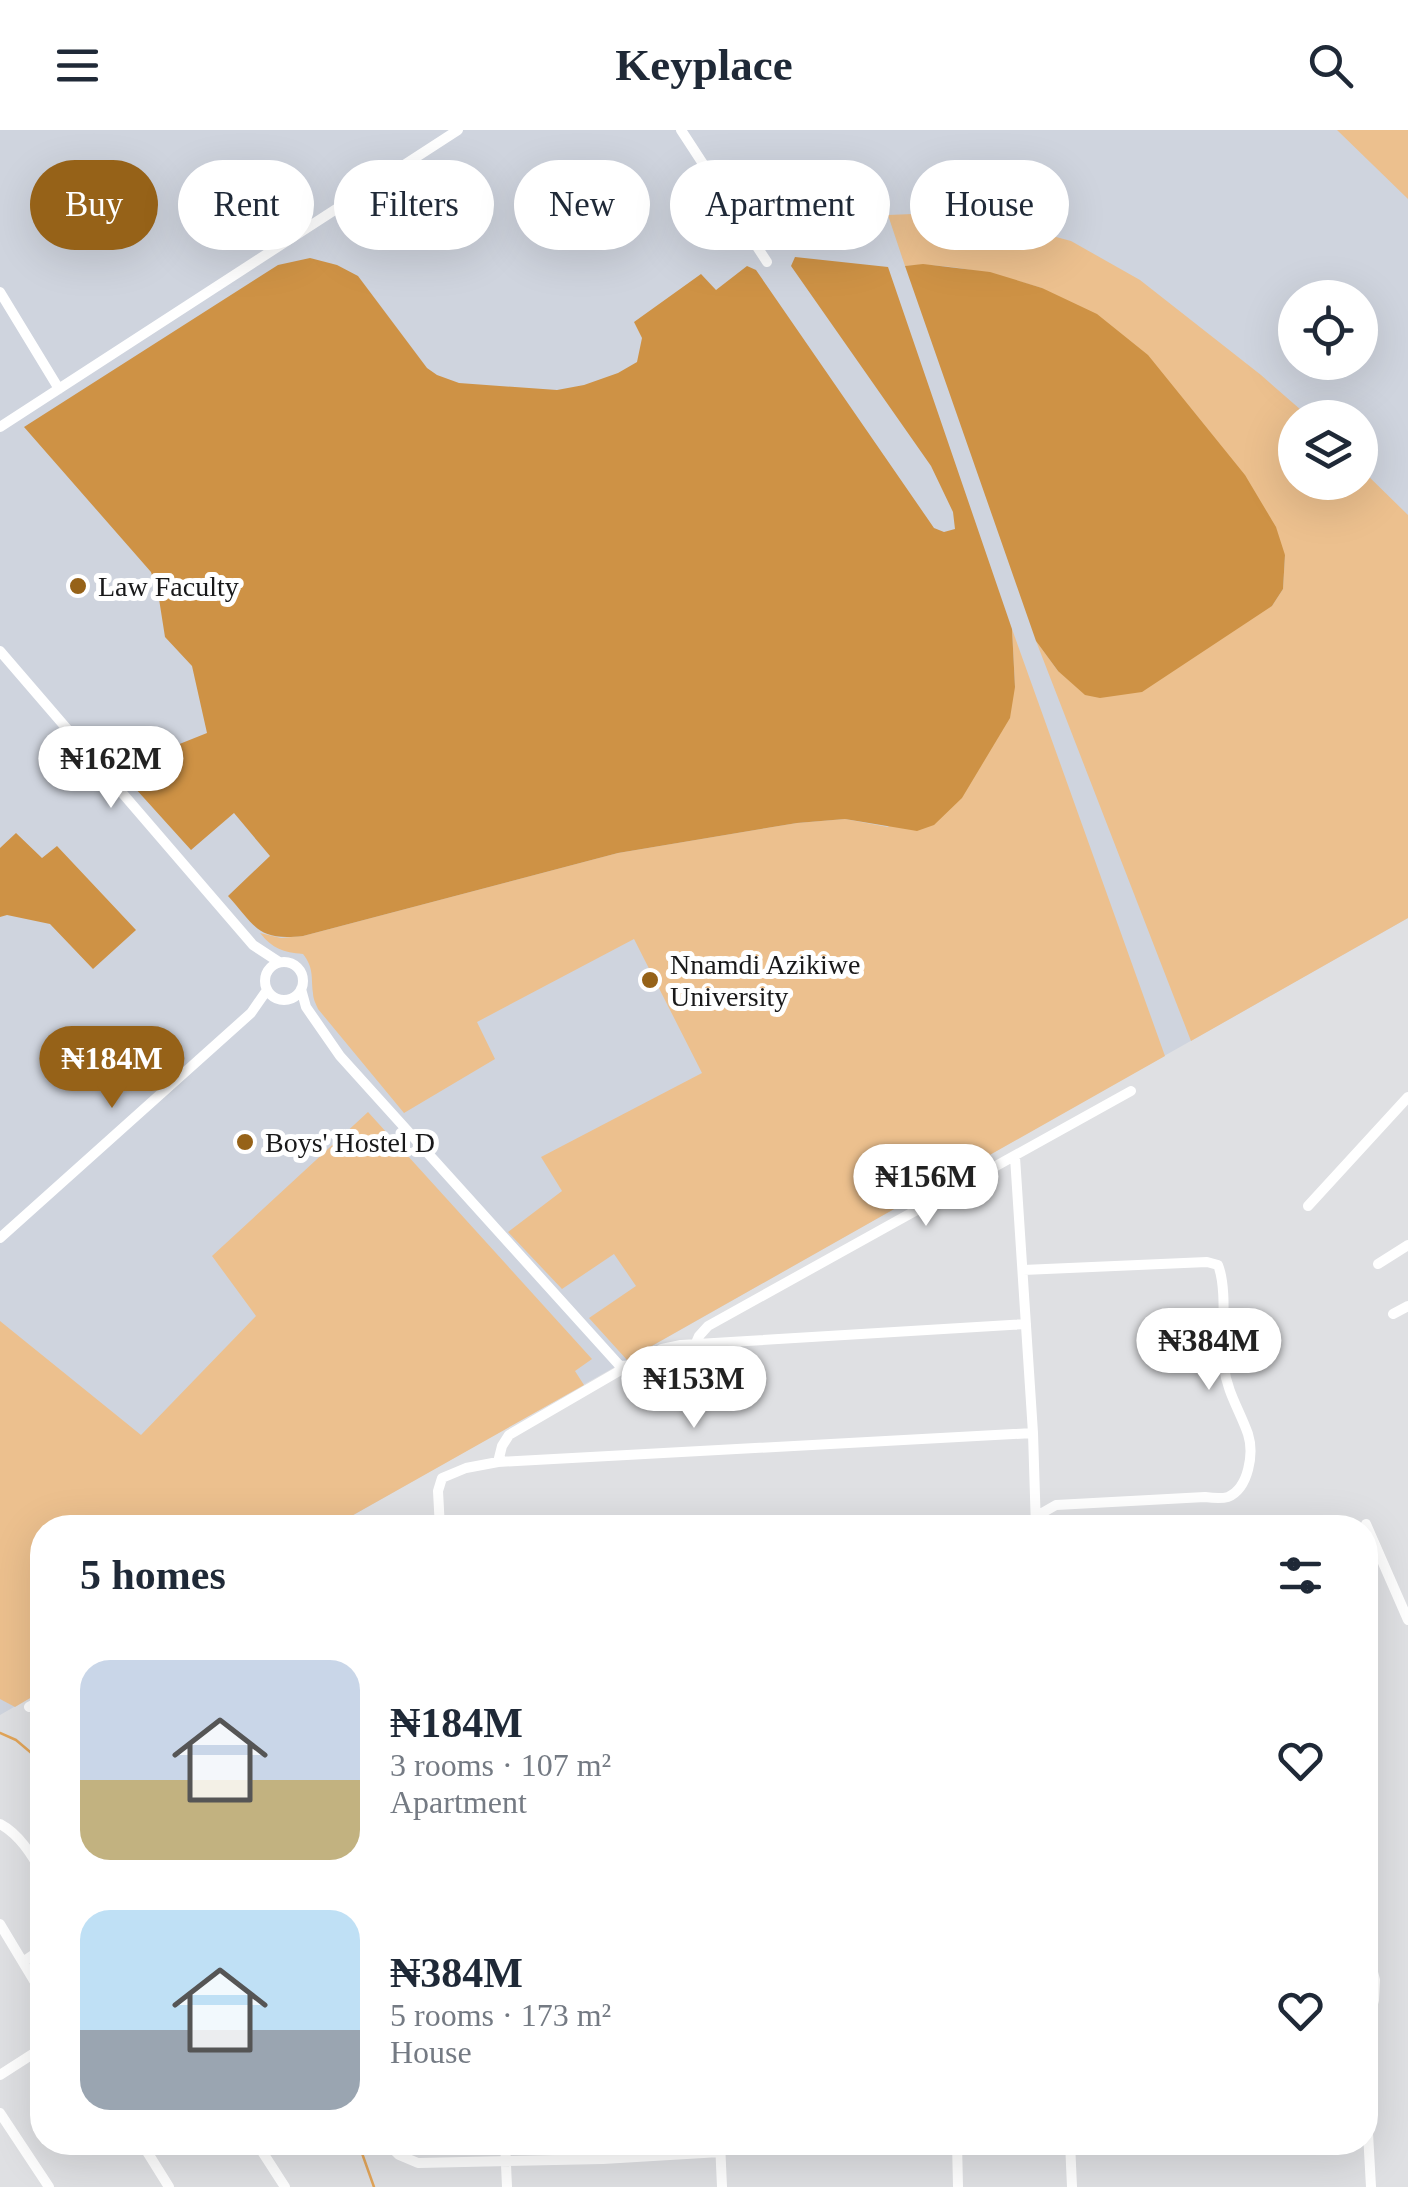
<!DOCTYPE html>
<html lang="en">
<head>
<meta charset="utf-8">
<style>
	:root { --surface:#fff; --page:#f6f6f7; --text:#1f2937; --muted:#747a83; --accent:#966218 }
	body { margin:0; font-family:"Times New Roman",serif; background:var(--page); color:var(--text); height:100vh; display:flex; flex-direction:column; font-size:38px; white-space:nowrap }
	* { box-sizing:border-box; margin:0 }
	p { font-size:32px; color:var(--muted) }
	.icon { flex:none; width:55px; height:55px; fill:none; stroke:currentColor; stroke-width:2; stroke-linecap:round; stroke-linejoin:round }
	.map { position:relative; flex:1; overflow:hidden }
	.drawer { position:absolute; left:30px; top:1385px; width:1348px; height:640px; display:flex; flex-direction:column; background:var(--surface); border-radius:40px; box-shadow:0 10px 40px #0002 }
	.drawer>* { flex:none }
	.hud { position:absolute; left:30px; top:30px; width:1350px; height:90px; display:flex; gap:20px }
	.controls { position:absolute; left:1278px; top:150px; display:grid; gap:20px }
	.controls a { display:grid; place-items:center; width:100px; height:100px; border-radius:50%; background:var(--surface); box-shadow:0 10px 40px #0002; font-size:50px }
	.price { position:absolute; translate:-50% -85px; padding:0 22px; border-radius:35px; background:#fff; color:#222; font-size:32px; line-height:65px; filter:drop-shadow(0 2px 5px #0008) }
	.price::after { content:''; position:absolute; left:50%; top:60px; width:30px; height:22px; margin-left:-15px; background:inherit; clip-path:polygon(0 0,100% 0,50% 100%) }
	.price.selected { background:var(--accent); color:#fff }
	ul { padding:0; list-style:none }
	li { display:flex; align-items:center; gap:30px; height:250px; padding:0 50px }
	li span { display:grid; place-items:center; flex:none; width:280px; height:200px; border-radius:30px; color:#555 }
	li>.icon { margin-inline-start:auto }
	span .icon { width:120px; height:120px; fill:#fffc; stroke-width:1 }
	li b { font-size:42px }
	h2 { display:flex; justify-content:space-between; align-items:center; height:120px; padding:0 50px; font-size:42px }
	.tag { padding:0 35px; border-radius:45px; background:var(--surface); box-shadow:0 10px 40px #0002; font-size:35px; line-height:90px }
	.tag.selected { background:var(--accent); color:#fff }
	header { display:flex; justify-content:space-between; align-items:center; height:130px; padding:0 50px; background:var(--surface); font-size:45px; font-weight:800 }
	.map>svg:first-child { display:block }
	.built { fill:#cfd4de; fill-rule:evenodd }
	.green { fill:#ecc08e }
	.forest { fill:#ce9245 }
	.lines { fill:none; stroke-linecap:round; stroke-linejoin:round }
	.stream { stroke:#e2a559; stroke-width:2.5 }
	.street { stroke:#fff; stroke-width:10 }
	.poi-dot { fill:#966218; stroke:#fff; stroke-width:4 }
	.labels { text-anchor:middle; stroke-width:10; stroke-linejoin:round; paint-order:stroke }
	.poi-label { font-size:28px; fill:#19191a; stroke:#fff; text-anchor:start }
</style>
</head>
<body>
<header><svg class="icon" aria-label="menu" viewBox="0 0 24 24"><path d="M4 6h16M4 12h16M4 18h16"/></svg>Keyplace<svg class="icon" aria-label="search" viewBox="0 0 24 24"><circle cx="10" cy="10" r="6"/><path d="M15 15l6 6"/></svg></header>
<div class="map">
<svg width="1408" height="2057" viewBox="0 0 1408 2057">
	<rect width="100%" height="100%" fill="#dfe0e3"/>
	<path class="built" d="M0,0H1408V788L332,1397L42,1398V1561L0,1585ZM1295,168H1360V232H1295ZM1295,288H1360V352H1295Z"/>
	<path class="green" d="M1337,0H1408V69Z
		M963,82L1071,111L1140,150L1261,245L1309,287L1295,288V352H1360V338L1408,385V788L1191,911L1036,511L1058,541L1272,476L1283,459L1285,425L1042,158C998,145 952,132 905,136L888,85Z
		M1012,499L1165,926L627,1230L589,1188L636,1156L614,1124L562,1159L508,1102L562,1061L541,1027L702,943L634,809L477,892L495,929L404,983L318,879C316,874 313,869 313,863C311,847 314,838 303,824C283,822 273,819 260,803L281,808L303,806L618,723L797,693L845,689L888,697L1015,557Z
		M368,982L592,1229L575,1241L584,1255L332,1397L42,1398V1561L15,1577L0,1569V1191L141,1305L256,1186L212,1126Z"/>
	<path class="forest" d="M795,127L888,137L1012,499L1015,557L1010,588L962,668L934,695L917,701L845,689L797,693L618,723L303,806C257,811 256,797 228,766L270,726L234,683L191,720L125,647L123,639L127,635L207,603L192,536L165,507L159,469L151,442L24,297L278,135L310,128L337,135L358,146L427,238L437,245L459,253L557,260L584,255L618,243L637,232L642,208L634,192L701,144L716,160L747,136L756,140L934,398L944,402L955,399L953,382L931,336L791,136Z
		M923,134L990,142L1042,158L1097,184L1148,225L1245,345L1276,397L1285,425L1283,459L1272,476L1142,562L1100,568L1085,565L1058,541L1036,511L905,136Z
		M16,703L42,728L57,716L136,800L93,839L50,794L7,785L0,787V718Z"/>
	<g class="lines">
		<path class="stream" d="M0,1603L16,1610L42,1632
			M358,2012L374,2057"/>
		<path class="street" d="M681,0L767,132
			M0,162L59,259
			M0,297L458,0
			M0,521L253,815L279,832
			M265 851a19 19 0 1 1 38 0a19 19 0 1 1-38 0Z
			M301,859L306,877L340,926L620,1236L633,1235L662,1219L681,1215L1026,1194
			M1015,1027L1033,1303L1036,1398
			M1308,1076L1408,967
			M0,1108L251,883L267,860
			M1378,1134L1408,1115
			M1023,1140L1207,1132L1218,1135C1228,1160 1221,1208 1224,1237C1227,1262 1240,1281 1248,1304C1254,1323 1249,1358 1228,1367C1221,1369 1212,1368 1205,1367L1056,1375L1035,1387
			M1393,1184L1408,1176
			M695,1215L699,1206L708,1196L1131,961
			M498,1332L502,1316L509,1305L626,1237
			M1366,1394L1408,1490
			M440,1398L438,1361L442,1348L466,1338L498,1332L1033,1303
			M29,1577L42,1570
			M0,1694C19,1704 32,1725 42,1743
			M0,1794L42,1864
			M1365,1800L1368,1823L1375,1850L1374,1870L1369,1889L1366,1927L1367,1985L1371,2057
			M23,1832L42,1819
			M0,1945L42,1918
			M0,1983L49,2057
			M141,2012L169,2057
			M256,2012L285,2057
			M386,2012L399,2025L418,2033L603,2029L720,2022
			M505,2012L507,2057
			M720,2012L722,2057
			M868,2012L957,2014
			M957,2012L958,2057
			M1070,2012L1072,2057"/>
	</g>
	<g class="poi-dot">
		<circle cx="78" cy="456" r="10"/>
		<circle cx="650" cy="850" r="10"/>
		<circle cx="245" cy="1012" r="10"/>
	</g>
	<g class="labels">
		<g class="poi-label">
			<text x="98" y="466">Law Faculty</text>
			<text x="670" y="844">Nnamdi Azikiwe<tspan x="670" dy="32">University</tspan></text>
			<text x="265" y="1022">Boys' Hostel D</text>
		</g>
	</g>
</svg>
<div class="controls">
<a><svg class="icon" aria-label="locate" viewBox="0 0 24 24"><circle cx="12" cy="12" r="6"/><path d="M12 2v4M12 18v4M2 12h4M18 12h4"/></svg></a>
<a><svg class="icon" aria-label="layers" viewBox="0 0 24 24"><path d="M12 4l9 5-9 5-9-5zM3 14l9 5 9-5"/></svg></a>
</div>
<b class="price" style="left:111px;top:681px">₦162M</b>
<b class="price selected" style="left:112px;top:981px">₦184M</b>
<b class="price" style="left:926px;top:1099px">₦156M</b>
<b class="price" style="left:1209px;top:1263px">₦384M</b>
<b class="price" style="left:694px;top:1301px">₦153M</b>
<div class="hud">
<a class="tag selected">Buy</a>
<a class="tag">Rent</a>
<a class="tag">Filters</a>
<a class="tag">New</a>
<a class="tag">Apartment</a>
<a class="tag">House</a>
</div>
<section class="drawer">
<h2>5 homes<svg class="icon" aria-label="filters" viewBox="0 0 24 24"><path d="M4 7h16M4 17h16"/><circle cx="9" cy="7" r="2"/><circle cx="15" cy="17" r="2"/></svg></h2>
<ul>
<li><span style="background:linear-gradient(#c9d6e8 60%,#c2b280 0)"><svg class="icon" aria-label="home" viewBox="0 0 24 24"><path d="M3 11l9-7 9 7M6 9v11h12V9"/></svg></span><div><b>₦184M</b><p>3 rooms · 107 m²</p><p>Apartment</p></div><svg class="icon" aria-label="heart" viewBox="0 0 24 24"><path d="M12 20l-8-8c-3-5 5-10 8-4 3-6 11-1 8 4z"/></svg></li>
<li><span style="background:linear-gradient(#bfe0f5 60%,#9aa5b1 0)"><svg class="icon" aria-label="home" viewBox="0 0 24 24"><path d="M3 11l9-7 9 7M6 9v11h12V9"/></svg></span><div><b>₦384M</b><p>5 rooms · 173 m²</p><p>House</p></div><svg class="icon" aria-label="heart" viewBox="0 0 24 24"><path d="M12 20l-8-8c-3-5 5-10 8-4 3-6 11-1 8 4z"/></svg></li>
</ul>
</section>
</div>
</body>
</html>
